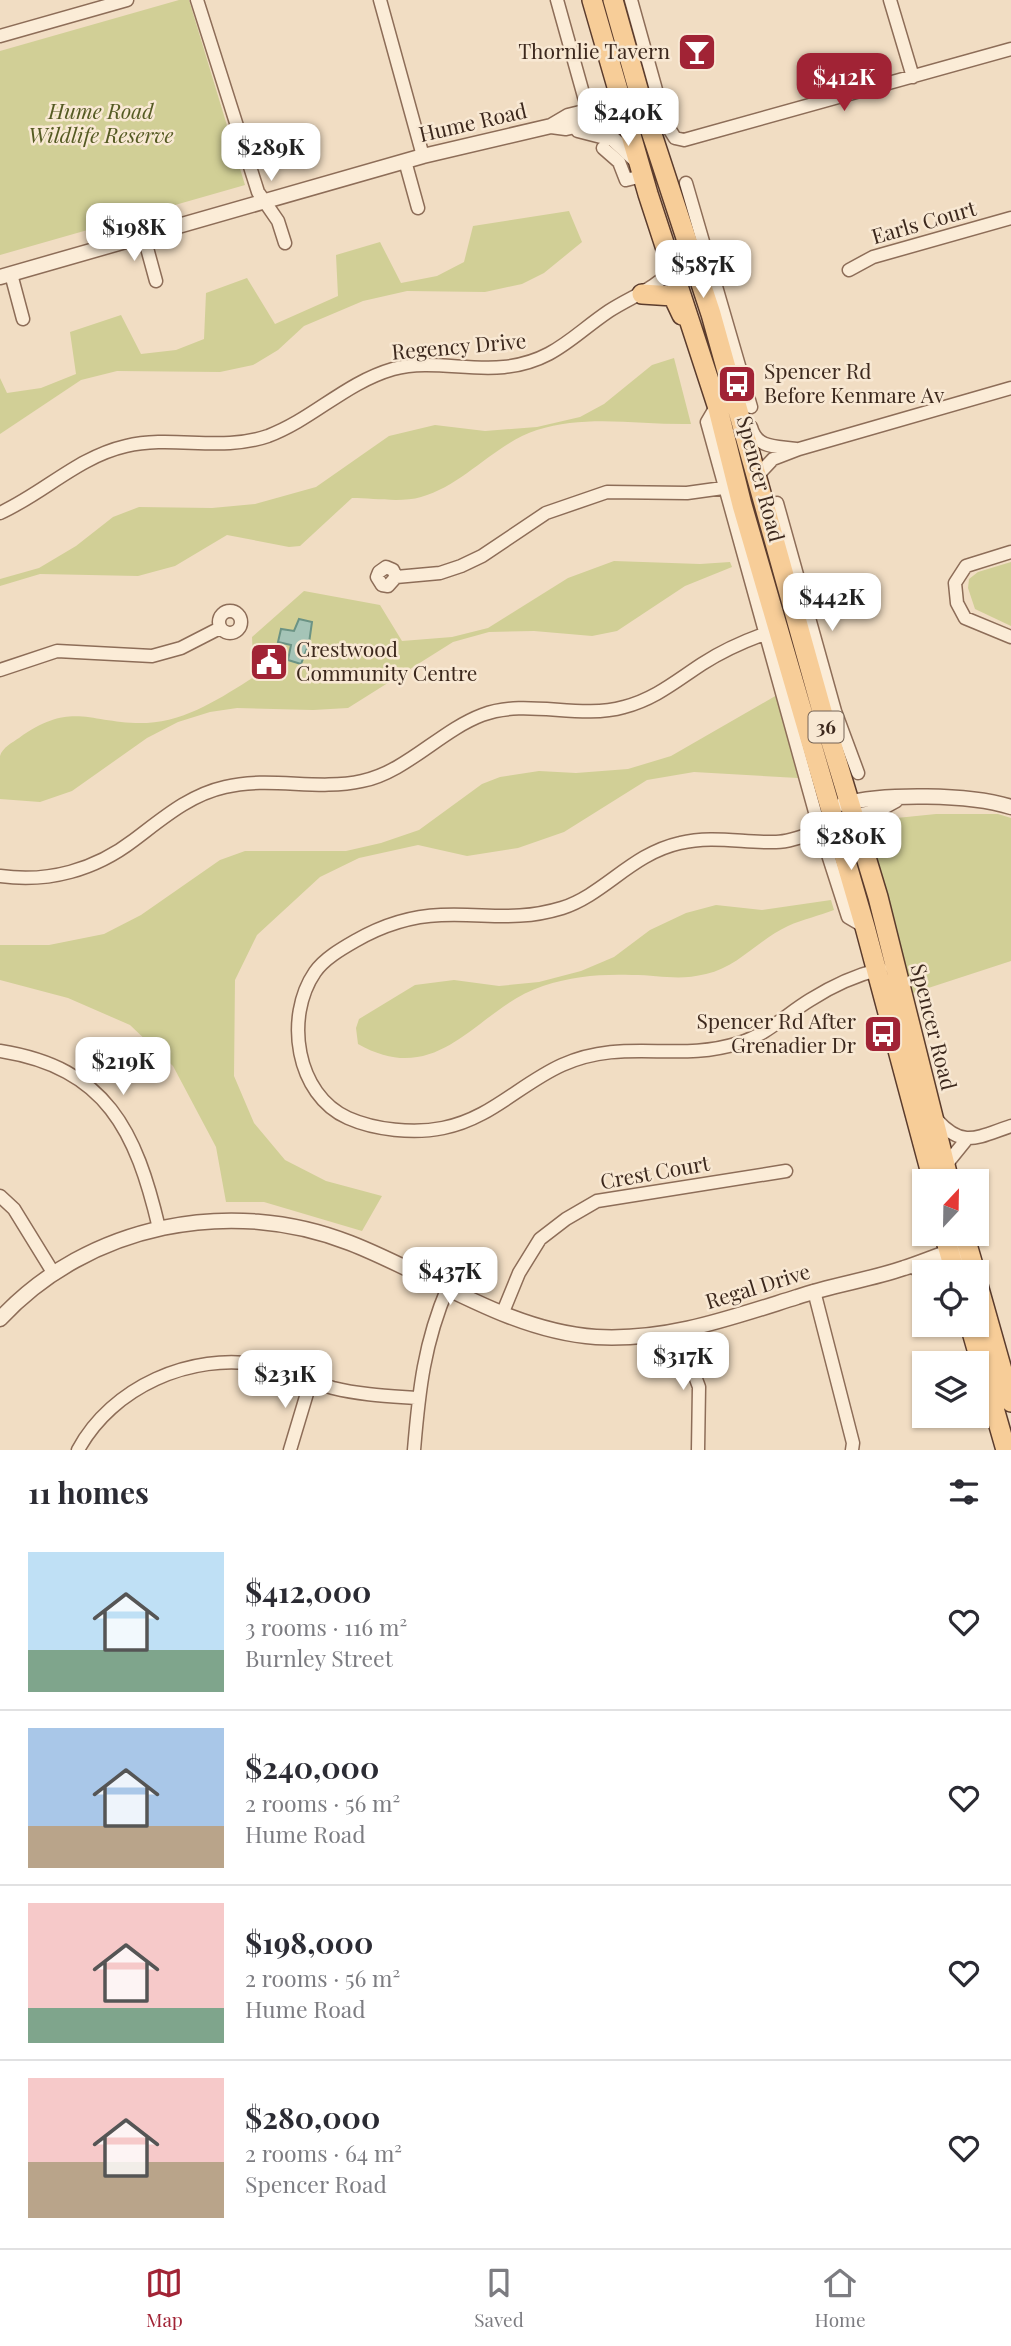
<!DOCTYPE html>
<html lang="en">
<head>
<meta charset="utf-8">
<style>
	:root { --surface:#fff; --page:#f2f2f3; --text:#2b2b33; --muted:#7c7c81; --line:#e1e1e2; --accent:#a12335 }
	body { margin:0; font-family:"Playfair Display",serif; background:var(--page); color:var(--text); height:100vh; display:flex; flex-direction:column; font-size:26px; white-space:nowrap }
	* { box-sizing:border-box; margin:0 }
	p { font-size:23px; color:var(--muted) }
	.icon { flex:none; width:38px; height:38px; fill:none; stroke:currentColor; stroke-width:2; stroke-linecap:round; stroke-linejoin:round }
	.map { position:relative; height:1450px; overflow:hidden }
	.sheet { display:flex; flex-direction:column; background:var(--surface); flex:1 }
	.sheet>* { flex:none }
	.needle { width:46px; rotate:22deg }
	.buttons { position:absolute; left:912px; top:1169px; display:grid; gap:14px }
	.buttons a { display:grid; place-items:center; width:77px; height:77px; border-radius:0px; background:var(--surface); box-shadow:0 2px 5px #0004; font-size:35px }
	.price { position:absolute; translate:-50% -60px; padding:0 16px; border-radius:14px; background:#fff; color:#222; font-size:23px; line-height:46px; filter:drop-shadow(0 2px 4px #0008) }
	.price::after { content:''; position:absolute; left:50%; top:42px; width:21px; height:16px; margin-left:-10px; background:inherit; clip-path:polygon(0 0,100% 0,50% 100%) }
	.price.on { background:var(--accent); color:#fff }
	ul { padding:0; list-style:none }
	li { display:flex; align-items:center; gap:21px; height:175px; padding:0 28px }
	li+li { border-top:2px solid var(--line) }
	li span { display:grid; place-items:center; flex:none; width:196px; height:140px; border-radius:0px; color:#555 }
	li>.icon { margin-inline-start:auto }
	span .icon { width:84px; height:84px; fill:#fffc; stroke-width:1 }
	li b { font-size:30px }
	h2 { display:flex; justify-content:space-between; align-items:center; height:84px; padding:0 28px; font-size:30px }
	.menu { display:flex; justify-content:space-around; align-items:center; height:98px; border-top:2px solid var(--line); background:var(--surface); font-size:19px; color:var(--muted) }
	.menu a { display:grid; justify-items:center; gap:4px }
	.menu .on { color:var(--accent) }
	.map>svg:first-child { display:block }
	.green { fill:#d1cf96 }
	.water { fill:#a5c4b7; stroke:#6b9384; stroke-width:2 }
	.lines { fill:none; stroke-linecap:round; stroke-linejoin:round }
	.minor-casing { stroke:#8d6d58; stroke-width:15 }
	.tertiary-casing { stroke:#8d6d58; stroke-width:17 }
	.primary-casing { stroke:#5b3c2d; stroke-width:22 }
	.minor { stroke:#fbecd7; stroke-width:12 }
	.tertiary { stroke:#fbecd7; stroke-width:14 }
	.primary { stroke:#f7cd98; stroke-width:19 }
	.labels { text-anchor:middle; stroke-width:5; stroke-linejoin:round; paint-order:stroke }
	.shield { fill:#f8e8d3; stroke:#746254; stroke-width:2 }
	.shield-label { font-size:19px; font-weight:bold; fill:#3c281d }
	.poi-label { font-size:21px; fill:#3c281d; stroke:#f8e8d3; text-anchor:end }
	.park-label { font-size:21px; font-style:italic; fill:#545a22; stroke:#f8e8d3 }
	.street-label { font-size:21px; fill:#3c281d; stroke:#f8e8d3 }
</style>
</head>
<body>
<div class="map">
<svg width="1011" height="1450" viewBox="0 0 1011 1450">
	<rect width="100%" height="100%" fill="#f1ddc3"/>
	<path class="green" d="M179,0H189L245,185L0,255V51Z
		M569,211L582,242L544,273L522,284L485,292L407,291L363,301L304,326L278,350L253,365L220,372L117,371L81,380L0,434V378L7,393L41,388L76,374L70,332L121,315L141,354L176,350L204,339L206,293L247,278L275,324L338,296L336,255L380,242L401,283L437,276L464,262L473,226Z
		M674,358L691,424C640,425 587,414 537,430C494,444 464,485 421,497C401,503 373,498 352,498L300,546L289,547L227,535L175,566L138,576L40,574L0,586V579L39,568L76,546L113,517L139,507L212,508L255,504L316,487L389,436L435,425L485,431L537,427L580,417L604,404L652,365Z
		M614,561L700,564L730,562L732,567L685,586L617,631L592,636L534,631L489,632L453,642L348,708L313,710L237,708L210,712L178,722L147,738L72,791L40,802L0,799C0,786 0,768 0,756C2,748 13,742 19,738C74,699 90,725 147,723C187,721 222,697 254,677L252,637L304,591L380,605L402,641L452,637L488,628L568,578Z
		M1011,562V626L975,609L968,588L969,579L978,572Z
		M777,695L798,778L694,772L647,780L564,832L518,848L467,856L418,845L359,858L320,877L257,935L235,980L234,1076L254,1123L285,1160L326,1181L382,1196L362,1231L264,1202H226L216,1147L173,1066L130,1025L68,998L0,980V945H49L104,934L141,915L220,860L245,851H346L381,843L419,830L482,784L500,777L539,771L576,773L628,769L671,756Z
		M936,814H998L1011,818V961L913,993L889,925L866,828L877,820Z
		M831,900L834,910C819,916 803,919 788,926C759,939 738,967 706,974C678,981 660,975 632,975C601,974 573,976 543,986C477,1007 441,1091 358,1044L356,1028L359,1019L415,985L454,980L499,986L539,982L581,971L614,957L650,930L686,913L716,905L762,910Z"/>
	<path class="water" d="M299,619L312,622L309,643L301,664L288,660L291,645L278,642L281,629L294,631Z"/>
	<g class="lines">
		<g class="minor-casing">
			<path id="minor" d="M197,0L258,192L278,221L285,243
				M380,0L423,156
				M557,0L588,111
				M631,0L665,122L675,138
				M890,0L913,77
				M0,36L127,0
				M675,138L684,140L1011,49
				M603,148L619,162L626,180L642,176
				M405,161L418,208
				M686,183L751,407
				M144,237L156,281
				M849,270L873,257L1011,218
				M11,274L23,319
				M717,405L707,422L820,830L848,917L865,927
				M751,427C757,449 776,446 796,449
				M756,477L773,459L799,449L1011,388
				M777,503L835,711L858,773
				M0,513C44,493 78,457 126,446C172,435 222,452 268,436C313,419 345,383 393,369C429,359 467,371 504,367C553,362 572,336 609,311C632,296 656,289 674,267
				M1011,552L966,566L955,583L957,603L965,618L1011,637
				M396,577L393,570L386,567L379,572L377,577L382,585L388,586L396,577L440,573L461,566L482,556L546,513L607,492L687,493L723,488
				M219 622a11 11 0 1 1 22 0a11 11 0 1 1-22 0Z
				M0,670L57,651L152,656L181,648L220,628
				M820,830C806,835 790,842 776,842C744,843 712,835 680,843C631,854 605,894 562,908C516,922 486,913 441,915C411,916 381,926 355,941C341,949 324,959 315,972C284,1017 296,1095 348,1118C375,1130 414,1134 443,1128C490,1119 520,1084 562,1065C624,1037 677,1063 739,1043C766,1035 787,1014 810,1000C832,986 856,975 881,969
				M0,876C48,883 95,870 134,840C162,819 189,795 225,787C270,776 317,791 362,781C406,772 440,731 482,715C527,698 578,720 624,707C655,699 676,681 702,664C722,651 742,642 764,634
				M0,1051C107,1068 136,1131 159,1228
				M937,1120C963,1149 978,1137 1011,1126
				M945,1166L966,1140
				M0,1196L14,1209L54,1274
				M814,1291L853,1443L852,1450
				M503,1312L519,1273L540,1239L566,1219L597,1201L786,1171
				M679,1333L699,1387L698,1450
				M78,1450C112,1387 191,1352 261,1365C286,1369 308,1381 333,1388C361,1395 390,1396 418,1398
				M290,1450L311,1380
				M414,1450C419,1390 424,1343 448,1287"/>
		</g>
		<g class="tertiary-casing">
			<path id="tertiary" d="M551,126L568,116L629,101
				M578,130L613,139L638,162
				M0,277L423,156L551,126L566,128L633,113
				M843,804C884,793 970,794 1011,807
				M846,819L874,812L896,800
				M916,1268L961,1260
				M0,1319C88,1224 231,1196 350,1243C430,1274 508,1331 596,1337C667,1341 730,1318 797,1297C832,1285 869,1280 904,1268C923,1262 940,1254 959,1249"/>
		</g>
		<g class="primary-casing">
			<path id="primary" d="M592,0L648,194L717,405L742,505L865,927L933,1181
				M613,0L644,110L711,314L825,722L878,897L949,1181
				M642,294L673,296L682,315
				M944,1234L955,1272
				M964,1234L975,1272
				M976,1278L1011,1402
				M970,1325L1006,1450"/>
		</g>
		<use href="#minor" class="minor"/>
		<use href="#tertiary" class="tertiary"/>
		<use href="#primary" class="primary"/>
	</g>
	<defs>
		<g id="bar-square" transform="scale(2.0125)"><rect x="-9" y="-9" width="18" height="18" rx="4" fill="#a12335" stroke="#f8e8d3"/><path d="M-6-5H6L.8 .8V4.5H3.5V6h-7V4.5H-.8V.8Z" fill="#fff"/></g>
		<g id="bus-square" transform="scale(2.0125)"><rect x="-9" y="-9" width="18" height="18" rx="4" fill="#a12335" stroke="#f8e8d3"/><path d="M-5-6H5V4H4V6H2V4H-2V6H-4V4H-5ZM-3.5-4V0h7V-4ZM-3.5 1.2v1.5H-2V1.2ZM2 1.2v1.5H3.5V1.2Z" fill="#fff"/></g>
		<g id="civic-square" transform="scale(2.0125)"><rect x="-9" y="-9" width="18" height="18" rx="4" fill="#a12335" stroke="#f8e8d3"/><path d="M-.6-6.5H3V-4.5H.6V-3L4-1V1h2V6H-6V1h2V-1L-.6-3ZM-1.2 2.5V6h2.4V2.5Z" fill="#fff"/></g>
	</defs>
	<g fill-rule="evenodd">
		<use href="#bar-square" x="697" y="52"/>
		<use href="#bus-square" x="737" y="384"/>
		<use href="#civic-square" x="269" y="662"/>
		<use href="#bus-square" x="883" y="1034"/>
	</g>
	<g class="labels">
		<rect class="shield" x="808.5" y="711.5" width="35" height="31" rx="5"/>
		<g class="shield-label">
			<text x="826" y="734">36</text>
		</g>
		<g class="poi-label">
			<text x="670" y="59">Thornlie Tavern</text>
			<text x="764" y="379" text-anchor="start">Spencer Rd<tspan x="764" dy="24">Before Kenmare Av</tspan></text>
			<text x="296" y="657" text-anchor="start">Crestwood<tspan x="296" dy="24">Community Centre</tspan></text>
			<text x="856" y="1029">Spencer Rd After<tspan x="856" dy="24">Grenadier Dr</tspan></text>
		</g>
		<g class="park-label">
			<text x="101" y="119">Hume Road<tspan x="101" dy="24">Wildlife Reserve</tspan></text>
		</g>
		<g class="street-label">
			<text transform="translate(473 123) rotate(-13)" y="7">Hume Road</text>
			<text transform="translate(924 223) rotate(-16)" y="7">Earls Court</text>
			<text transform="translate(459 347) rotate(-5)" y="7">Regency Drive</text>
			<text transform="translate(760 479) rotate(75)" y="7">Spencer Road</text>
			<text transform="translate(933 1027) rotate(76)" y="7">Spencer Road</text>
			<text transform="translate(655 1173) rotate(-10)" y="7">Crest Court</text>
			<text transform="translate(758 1287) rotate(-17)" y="7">Regal Drive</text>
		</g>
	</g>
</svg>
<div class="buttons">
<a><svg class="needle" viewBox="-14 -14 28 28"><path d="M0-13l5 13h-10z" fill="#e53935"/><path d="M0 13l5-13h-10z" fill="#7c7c81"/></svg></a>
<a><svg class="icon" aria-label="locate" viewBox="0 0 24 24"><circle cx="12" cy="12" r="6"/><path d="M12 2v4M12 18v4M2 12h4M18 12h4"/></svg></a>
<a><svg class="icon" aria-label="layers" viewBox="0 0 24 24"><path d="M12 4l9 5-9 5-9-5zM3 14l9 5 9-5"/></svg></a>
</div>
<b class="price on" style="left:844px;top:113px">$412K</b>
<b class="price" style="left:628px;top:148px">$240K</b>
<b class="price" style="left:271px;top:183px">$289K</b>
<b class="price" style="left:134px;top:263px">$198K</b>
<b class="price" style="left:703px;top:300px">$587K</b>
<b class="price" style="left:832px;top:633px">$442K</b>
<b class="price" style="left:851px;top:872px">$280K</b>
<b class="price" style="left:123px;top:1097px">$219K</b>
<b class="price" style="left:450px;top:1307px">$437K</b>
<b class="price" style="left:683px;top:1392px">$317K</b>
<b class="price" style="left:285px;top:1410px">$231K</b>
</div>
<section class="sheet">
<h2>11 homes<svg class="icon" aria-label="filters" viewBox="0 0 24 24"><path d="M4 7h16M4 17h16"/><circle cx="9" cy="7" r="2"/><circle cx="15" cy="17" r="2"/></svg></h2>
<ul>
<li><span style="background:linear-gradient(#bfe0f5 70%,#7fa58c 0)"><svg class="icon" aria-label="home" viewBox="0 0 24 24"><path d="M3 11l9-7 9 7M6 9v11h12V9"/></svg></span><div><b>$412,000</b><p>3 rooms · 116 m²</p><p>Burnley Street</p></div><svg class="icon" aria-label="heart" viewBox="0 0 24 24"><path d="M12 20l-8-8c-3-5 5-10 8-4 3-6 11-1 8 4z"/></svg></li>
<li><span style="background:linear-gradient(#a9c7e8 70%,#b9a48a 0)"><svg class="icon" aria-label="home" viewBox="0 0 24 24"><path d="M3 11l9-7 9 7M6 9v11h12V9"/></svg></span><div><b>$240,000</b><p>2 rooms · 56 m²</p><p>Hume Road</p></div><svg class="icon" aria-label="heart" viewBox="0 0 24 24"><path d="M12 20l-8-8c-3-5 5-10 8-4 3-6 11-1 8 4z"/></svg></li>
<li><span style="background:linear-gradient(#f6c9c9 75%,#7fa58c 0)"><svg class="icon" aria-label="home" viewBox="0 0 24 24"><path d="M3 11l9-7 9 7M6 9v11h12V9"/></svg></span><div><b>$198,000</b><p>2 rooms · 56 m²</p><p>Hume Road</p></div><svg class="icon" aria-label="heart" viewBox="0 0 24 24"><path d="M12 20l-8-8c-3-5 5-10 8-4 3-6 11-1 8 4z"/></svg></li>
<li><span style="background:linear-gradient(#f6c9c9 60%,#b9a48a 0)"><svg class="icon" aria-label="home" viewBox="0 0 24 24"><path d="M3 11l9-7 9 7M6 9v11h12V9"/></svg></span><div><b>$280,000</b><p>2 rooms · 64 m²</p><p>Spencer Road</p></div><svg class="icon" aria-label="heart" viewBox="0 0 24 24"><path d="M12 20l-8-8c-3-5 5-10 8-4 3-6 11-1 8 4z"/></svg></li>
</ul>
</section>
<nav class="menu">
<a class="on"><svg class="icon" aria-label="map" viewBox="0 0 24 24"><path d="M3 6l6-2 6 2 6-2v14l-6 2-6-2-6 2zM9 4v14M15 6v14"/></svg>Map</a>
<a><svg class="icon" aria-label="saved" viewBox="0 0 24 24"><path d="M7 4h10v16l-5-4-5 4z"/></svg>Saved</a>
<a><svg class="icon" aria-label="home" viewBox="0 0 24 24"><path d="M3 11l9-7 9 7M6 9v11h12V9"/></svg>Home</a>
</nav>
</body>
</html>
